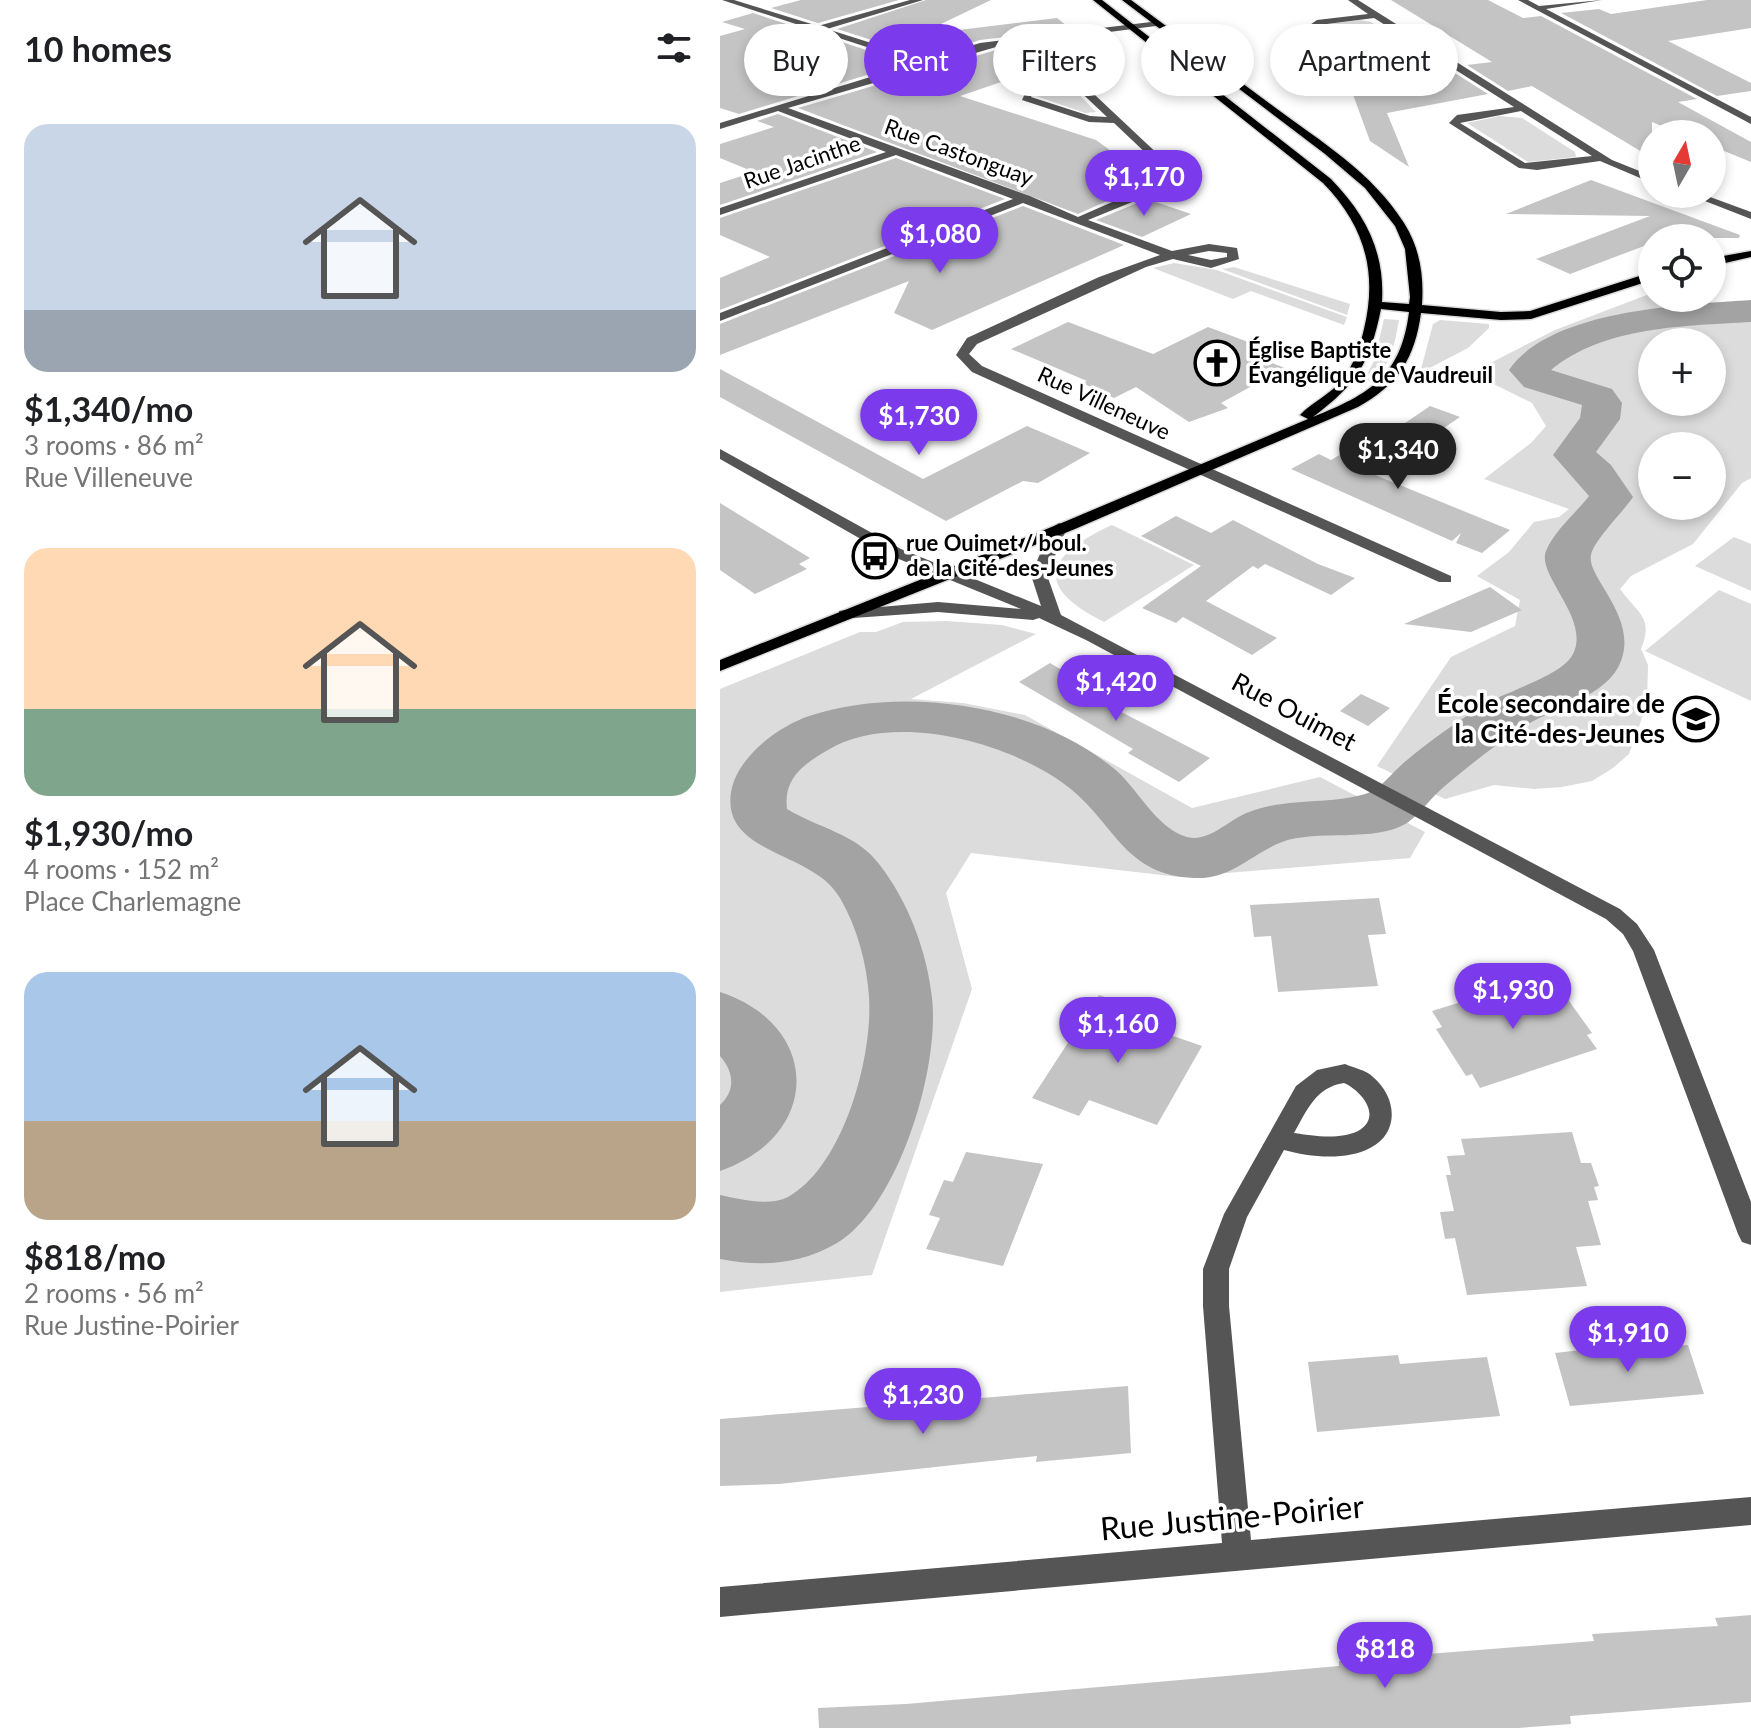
<!DOCTYPE html>
<html lang="en">
<head>
<meta charset="utf-8">
<style>
	:root { --surface:#fff; --page:#f6f6f6; --text:#202124; --muted:#757577; --accent:#7c3aed }
	body { margin:0; font-family:Lato,sans-serif; background:var(--page); color:var(--text); height:100vh; display:flex; flex-direction:column; font-size:30px; white-space:nowrap }
	* { box-sizing:border-box; margin:0 }
	p { font-size:26px; color:var(--muted) }
	.icon { flex:none; width:44px; height:44px; fill:none; stroke:currentColor; stroke-width:2; stroke-linecap:round; stroke-linejoin:round }
	.map { position:relative; flex:1; overflow:hidden }
	.sheet { display:flex; flex-direction:column; background:var(--surface); width:720px }
	.sheet>* { flex:none }
	.hud { position:absolute; left:24px; top:24px; width:760px; height:72px; display:flex; gap:16px }
	.needle { width:52px; rotate:9deg }
	.tools { position:absolute; left:918px; top:120px; display:grid; gap:16px }
	.tools a { display:grid; place-items:center; width:88px; height:88px; border-radius:50%; background:var(--surface); box-shadow:0 4px 12px #0003; font-size:40px }
	.price { position:absolute; translate:-50% -68px; padding:0 18px; border-radius:28px; background:var(--accent); color:#fff; font-size:26px; line-height:52px; filter:drop-shadow(0 2px 4px #0008) }
	.price::after { content:''; position:absolute; left:50%; top:48px; width:24px; height:18px; margin-left:-12px; background:inherit; clip-path:polygon(0 0,100% 0,50% 100%) }
	.price.current { background:#222; color:#fff }
	ul { padding:0; list-style:none }
	li { display:grid; align-content:center; gap:16px; height:424px; padding:0 24px }
	li span { display:grid; place-items:center; height:248px; border-radius:24px; color:#555 }
	li>.icon { margin-inline-start:auto }
	span .icon { width:144px; height:144px; fill:#fffc; stroke-width:1 }
	li b { font-size:34px }
	h2 { display:flex; justify-content:space-between; align-items:center; height:96px; padding:0 24px; font-size:34px }
	.chip { padding:0 28px; border-radius:36px; background:var(--surface); box-shadow:0 4px 12px #0003; font-size:28px; line-height:72px }
	.chip.current { background:var(--accent); color:#fff }
	main { display:flex; flex:1; min-height:0 }
	.map>svg:first-child { display:block }
	.green { fill:#dcdcdc; fill-rule:evenodd }
	.lines { fill:none; stroke-linecap:round; stroke-linejoin:round }
	.river { fill:#a3a3a3; fill-rule:evenodd }
	.building { fill:#c4c4c4 }
	.major-casing { stroke:#dbdbdb; stroke-width:3 }
	.minor { fill:#555; fill-rule:evenodd }
	.major { fill:#000; fill-rule:evenodd }
	.labels { text-anchor:middle; stroke-width:7; stroke-linejoin:round; paint-order:stroke }
	.far-street-label { font-size:22px; fill:#000; stroke:#fff }
	.far-poi-label { font-size:22px; font-weight:bold; fill:#000; stroke:#fff; text-anchor:start }
	.poi-label { font-size:26px; font-weight:bold; fill:#000; stroke:#fff; text-anchor:end }
	.street-label { font-size:26px; fill:#000; stroke:#fff }
	.near-street-label { font-size:32px; fill:#000; stroke:#fff }
</style>
</head>
<body>
<main>
<section class="sheet">
<h2>10 homes<svg class="icon" aria-label="filters" viewBox="0 0 24 24"><path d="M4 7h16M4 17h16"/><circle cx="9" cy="7" r="2"/><circle cx="15" cy="17" r="2"/></svg></h2>
<ul>
<li><span style="background:linear-gradient(#c9d6e8 75%,#9aa5b1 0)"><svg class="icon" aria-label="home" viewBox="0 0 24 24"><path d="M3 11l9-7 9 7M6 9v11h12V9"/></svg></span><div><b>$1,340/mo</b><p>3 rooms · 86 m²</p><p>Rue Villeneuve</p></div></li>
<li><span style="background:linear-gradient(#ffd9b3 65%,#7fa58c 0)"><svg class="icon" aria-label="home" viewBox="0 0 24 24"><path d="M3 11l9-7 9 7M6 9v11h12V9"/></svg></span><div><b>$1,930/mo</b><p>4 rooms · 152 m²</p><p>Place Charlemagne</p></div></li>
<li><span style="background:linear-gradient(#a9c7e8 60%,#b9a48a 0)"><svg class="icon" aria-label="home" viewBox="0 0 24 24"><path d="M3 11l9-7 9 7M6 9v11h12V9"/></svg></span><div><b>$818/mo</b><p>2 rooms · 56 m²</p><p>Rue Justine-Poirier</p></div></li>
</ul>
</section>
<div class="map">
<svg width="1031" height="1728" viewBox="0 0 1031 1728">
	<rect width="100%" height="100%" fill="#fff"/>
	<path class="green" d="M640,20L651,22L699,54L647,59L598,29L609,24Z
		M336,84H349L376,112L365,113L316,96L320,90Z
		M780,116L802,118L855,152L856,157L808,162L747,123Z
		M454,263L497,270L627,317L624,325L531,291L513,299L433,268Z
		M514,267L630,304L627,315L502,269Z
		M932,293V298H966L974,303L1031,301V478L1022,483L973,544L911,576L900,589C918,614 934,617 921,649L928,665L927,704L909,754L893,768L872,781L842,787L814,789L774,785L725,799L657,766L731,657L795,626L800,600L757,576L789,552L814,522L839,517L849,509L764,479L811,443L826,426L812,403L751,373L835,330ZM932,342H992V402H932ZM932,446H992V506H932Z
		M664,319L679,320C674,345 672,366 650,381L644,380L654,361Z
		M720,320L769,324V328L748,348L700,373L713,324Z
		M392,525L474,565L384,622C312,586 326,555 392,525Z
		M1014,537L1031,544V591L975,566Z
		M999,590L1031,604V701L925,651Z
		M226,621L282,625L316,634L191,699L243,703L305,715L472,808L600,777L705,832L690,858L459,877L251,853L226,893L252,989L152,1275L0,1292V689L140,632H156L183,622Z"/>
	<g class="lines">
		<path class="river" d="M1031,300V322C965,326 884,326 831,370L892,389L902,403L900,419L876,452L891,465L913,497C903,512 874,540 871,555C866,577 918,616 901,661C888,697 832,708 803,727C776,744 750,765 726,785C712,796 701,813 687,823C656,843 596,829 562,842C531,854 511,880 474,878C406,875 396,827 352,790C295,743 174,710 108,750C84,764 63,778 67,809C98,828 137,834 159,864C188,901 207,951 212,998C220,1067 179,1206 117,1243C79,1265 41,1267 0,1259V1195C20,1199 48,1207 68,1197C124,1166 153,1056 149,997C147,964 137,927 120,898C96,855 19,855 11,809C4,766 54,728 89,716C181,685 315,704 392,767C417,786 435,828 467,837C489,843 509,819 529,812C568,797 614,805 648,793C662,788 675,769 687,760C711,740 738,721 764,705C786,691 842,676 853,654C871,619 816,575 826,551C834,531 856,513 869,496L833,455L860,418L862,405L804,387L789,370C831,309 964,305 1031,300Z
			M0,992C101,1025 103,1135 0,1171V1105C16,1090 14,1072 0,1056Z"/>
	</g>
	<path class="building" d="M81,0H179L98,23L51,8Z
		M206,0H271L198,35L337,18L351,29L260,40L205,57L117,29Z
		M671,0H768L803,18L821,16L977,99L958,102L1031,142V162L992,146V134H961L932,122V158L812,86L788,91L747,65L772,62Z
		M987,0H1031V28L948,41L1031,83V91L997,96L841,13L879,9L891,14Z
		M33,13L186,63L19,114L0,108V36L25,29L2,22Z
		M362,39L376,50L343,61L301,46Z
		M276,50L325,67L240,96L376,140L420,172L387,186L407,192L358,214L78,108Z
		M727,68L768,94L667,113L689,167L650,141L628,81Z
		M58,114L157,152L0,205V183L34,172L0,158V144L54,127L37,121Z
		M176,158L285,199L0,310V278L50,257L0,235V218Z
		M871,180L1020,235L1019,238H932V243L850,274L816,259L930,216L786,214Z
		M427,199L471,214L422,237L376,220Z
		M303,206L404,245L212,330L174,313L189,281L0,355V324Z
		M348,322L433,354L488,327L539,346L529,354L565,368L501,403L508,408L469,422L416,387L394,398L362,383L367,381L291,349Z
		M0,369L203,479L307,426L370,453L318,483L303,481L226,521L0,397Z
		M710,406L740,417L715,434L685,423Z
		M672,424L700,436L643,470L790,530L762,553L736,543L741,533L732,541L571,469L599,454L611,460Z
		M0,503L90,558L79,564L87,569L35,594L0,570Z
		M456,516L491,533L513,520L598,564L635,578L611,595L545,564L538,569L533,566L486,601L557,638L532,655L463,617L456,623L422,608L481,566L421,536Z
		M770,587L802,610L751,632L684,624Z
		M330,663L389,698L382,702L490,758L459,782L408,753L413,749L299,682Z
		M641,694L670,708L648,726L620,711Z
		M659,898L666,934L648,935L658,986L558,992L551,936L534,937L530,905Z
		M825,976L834,989L839,987L872,1033L867,1035L877,1049L760,1088L752,1074L746,1076L716,1029L722,1027L712,1011Z
		M379,995L421,1010L413,1022L482,1046L437,1125L369,1100L359,1116L312,1098Z
		M852,1132L861,1163H871L879,1186L874,1187L878,1200L868,1201L881,1245L856,1247L867,1286L747,1295L735,1238L725,1239L720,1212L734,1211L726,1175H731L727,1156L745,1155L741,1139Z
		M246,1152L323,1164L283,1266L206,1249L220,1218L209,1215L224,1180L233,1182Z
		M968,1345L984,1394L850,1406L835,1353L896,1346L897,1350Z
		M678,1355L680,1364L767,1357L780,1416L597,1432L588,1362Z
		M408,1386L411,1453L316,1462L317,1456L59,1484L0,1486V1419Z
		M1031,1615V1702L850,1716L851,1724L798,1728H99L98,1708L186,1704L619,1666V1661L874,1641L872,1634L998,1626L995,1618Z"/>
	<g class="lines">
		<g class="major-casing">
			<path id="major" d="M373,0H382L611,179C645,214 665,251 662,302L689,304L690,297L685,249L675,226L645,188L605,154L402,0H411C459,35 505,71 553,106C600,141 652,172 684,223C700,248 704,276 702,305L781,312L810,311L932,272V280L811,319L781,320L701,313C695,358 678,385 638,407L355,529L0,671V660L344,522L588,419L580,415C592,402 611,394 622,380C634,365 640,346 644,329C658,271 644,225 603,183ZM661,309L689,312C681,376 650,394 593,417C637,384 650,363 661,309Z
				M1031,251V257L992,266V258Z"/>
		</g>
		<path class="minor" d="M2,0H14L98,26L190,0H203L107,29L205,60L260,43L439,21L436,26L288,45L342,64L459,174L455,182L444,189L368,220L452,251L489,244L517,248L519,259L491,268L453,259L426,267L257,344L249,354L262,366L731,576V582H719L252,372L236,355L247,338L379,277L440,255L303,203L0,321V313L293,199L176,155L0,215V208L166,152L58,111L0,129V123L196,63ZM276,47L336,68L346,77L308,87L302,100L369,122L394,123L449,175L447,178L358,217L310,196L68,108ZM350,82L387,117L370,116L311,97L314,91ZM489,251L507,253V257L491,260L468,255Z
			M628,0H638L892,160L932,176V183L880,161L817,170L799,168L729,123L737,115L794,107L720,60L642,65L584,29L597,20L648,14ZM654,18L713,55L644,59L594,29L599,25ZM801,111L872,156L805,163L740,123Z
			M798,0H808L819,6L882,0L826,9L1031,117V124Z
			M967,194H982L1031,212V219Z
			M0,449L181,549L321,606L311,575L331,528L339,523L344,525L347,528L327,575L341,615L900,909L917,924L934,950L1031,1202V1245L1022,1242L1018,1234L913,951L903,934L886,919L366,640L319,618L313,620L218,612L119,619V611L125,610L218,602L301,609L169,555L0,459Z
			M625,1064C634,1068 646,1070 653,1077C677,1097 680,1133 650,1148C626,1161 589,1157 564,1150L527,1217L509,1269V1306L531,1540L1031,1497V1525L0,1617V1587L502,1543L483,1306V1269L504,1214L576,1086L597,1070ZM624,1083C642,1091 663,1117 638,1131C620,1140 593,1136 574,1133C587,1110 596,1087 624,1083Z"/>
		<use href="#major" class="major"/>
	</g>
	<defs>
		<g id="church-ring" transform="scale(2.3)"><circle r="9.5" fill="#fff" stroke="#000" stroke-width="1.5"/><path d="M-1.2-6h2.4v3.5h3.3v2.4h-3.3V6h-2.4V-.1h-3.3v-2.4h3.3Z" fill="#000"/></g>
		<g id="bus-ring" transform="scale(2.3)"><circle r="9.5" fill="#fff" stroke="#000" stroke-width="1.5"/><path d="M-5-6H5V4H4V6H2V4H-2V6H-4V4H-5ZM-3.5-4V0h7V-4ZM-3.5 1.2v1.5H-2V1.2ZM2 1.2v1.5H3.5V1.2Z" fill="#000"/></g>
		<g id="school-ring" transform="scale(2.3)"><circle r="9.5" fill="#fff" stroke="#000" stroke-width="1.5"/><path d="M0-5L7-2L0 1L-7-2ZM-4 1L0 2.5L4 1V4Q0 6-4 4Z" fill="#000"/></g>
	</defs>
	<g fill-rule="evenodd">
		<use href="#church-ring" x="497" y="363"/>
		<use href="#bus-ring" x="155" y="556"/>
		<use href="#school-ring" x="976" y="719"/>
	</g>
	<g class="labels">
		<g class="far-street-label">
			<text transform="translate(239 152) rotate(20)" y="8">Rue Castonguay</text>
			<text transform="translate(82 162) rotate(-19)" y="8">Rue Jacinthe</text>
			<text transform="translate(384 403) rotate(25)" y="8">Rue Villeneuve</text>
		</g>
		<g class="far-poi-label">
			<text x="528" y="358">Église Baptiste<tspan x="528" dy="25">Évangélique de Vaudreuil</tspan></text>
			<text x="186" y="551">rue Ouimet / boul.<tspan x="186" dy="25">de la Cité-des-Jeunes</tspan></text>
		</g>
		<g class="poi-label">
			<text x="945" y="713">École secondaire de<tspan x="945" dy="30">la Cité-des-Jeunes</tspan></text>
		</g>
		<g class="street-label">
			<text transform="translate(574 712) rotate(28)" y="9">Rue Ouimet</text>
		</g>
		<g class="near-street-label">
			<text transform="translate(512 1518) rotate(-5)" y="11">Rue Justine-Poirier</text>
		</g>
	</g>
</svg>
<div class="tools">
<a><svg class="needle" viewBox="-14 -14 28 28"><path d="M0-13l5 13h-10z" fill="#e53935"/><path d="M0 13l5-13h-10z" fill="#757577"/></svg></a>
<a><svg class="icon" aria-label="locate" viewBox="0 0 24 24"><circle cx="12" cy="12" r="6"/><path d="M12 2v4M12 18v4M2 12h4M18 12h4"/></svg></a>
<a>+</a>
<a>−</a>
</div>
<b class="price" style="left:424px;top:218px">$1,170</b>
<b class="price" style="left:220px;top:275px">$1,080</b>
<b class="price" style="left:199px;top:457px">$1,730</b>
<b class="price current" style="left:678px;top:491px">$1,340</b>
<b class="price" style="left:396px;top:723px">$1,420</b>
<b class="price" style="left:793px;top:1031px">$1,930</b>
<b class="price" style="left:398px;top:1065px">$1,160</b>
<b class="price" style="left:908px;top:1374px">$1,910</b>
<b class="price" style="left:203px;top:1436px">$1,230</b>
<b class="price" style="left:665px;top:1690px">$818</b>
<div class="hud">
<a class="chip">Buy</a>
<a class="chip current">Rent</a>
<a class="chip">Filters</a>
<a class="chip">New</a>
<a class="chip">Apartment</a>
</div>
</div>
</main>
</body>
</html>
